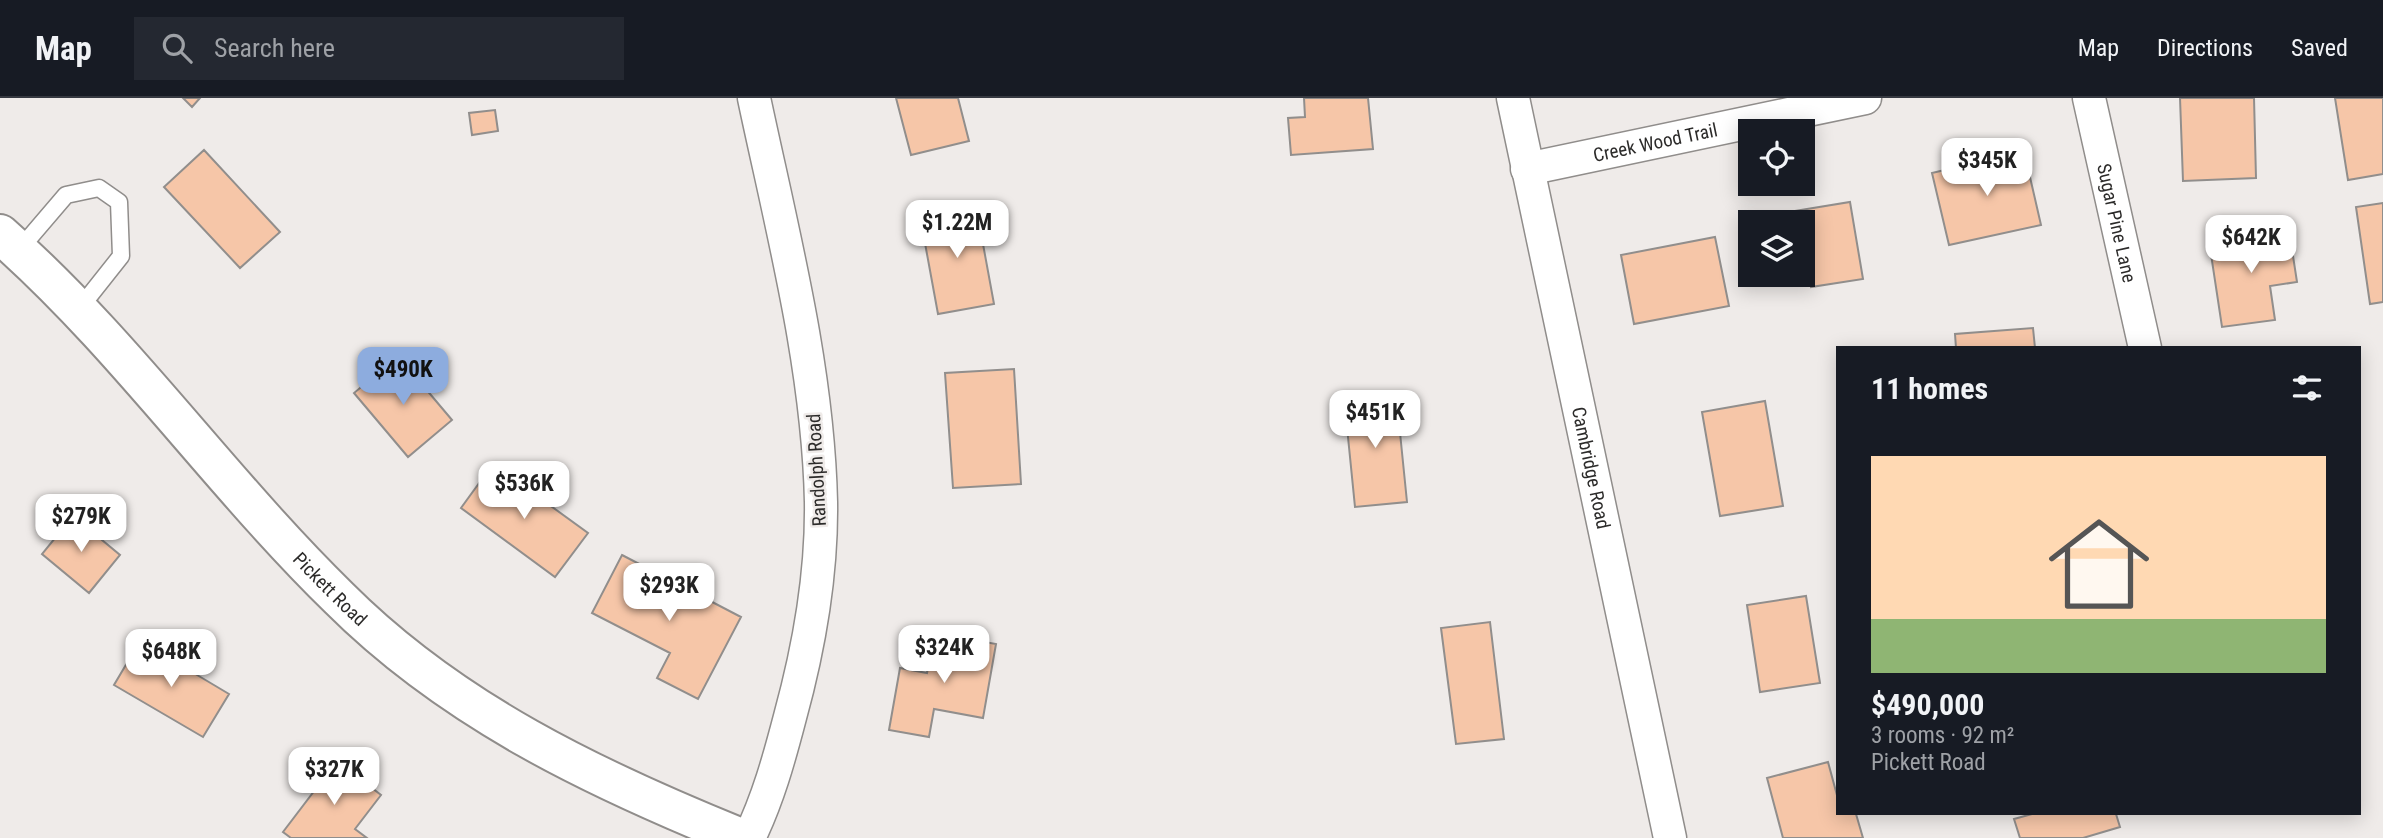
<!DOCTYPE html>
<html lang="en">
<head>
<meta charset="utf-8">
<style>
	:root { --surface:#171b24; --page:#242831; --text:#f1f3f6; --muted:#9ea1a6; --line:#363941; --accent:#8dacde }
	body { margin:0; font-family:"Roboto Condensed",sans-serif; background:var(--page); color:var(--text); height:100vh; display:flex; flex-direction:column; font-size:26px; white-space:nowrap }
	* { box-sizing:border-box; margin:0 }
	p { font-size:23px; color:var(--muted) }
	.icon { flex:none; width:38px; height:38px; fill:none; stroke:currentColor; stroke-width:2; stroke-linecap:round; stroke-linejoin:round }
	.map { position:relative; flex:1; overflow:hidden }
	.panel { position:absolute; left:1836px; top:248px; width:525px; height:469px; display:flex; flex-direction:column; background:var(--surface); border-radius:0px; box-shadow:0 4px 18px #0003 }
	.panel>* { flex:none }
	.fabs { position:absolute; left:1738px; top:21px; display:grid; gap:14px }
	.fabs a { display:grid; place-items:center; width:77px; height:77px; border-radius:0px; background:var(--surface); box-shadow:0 4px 18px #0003; font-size:35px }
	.price { position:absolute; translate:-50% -60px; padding:0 16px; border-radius:14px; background:#fff; color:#222; font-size:23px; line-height:46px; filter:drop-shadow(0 2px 4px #0008) }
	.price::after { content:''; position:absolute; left:50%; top:42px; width:21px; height:16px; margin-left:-10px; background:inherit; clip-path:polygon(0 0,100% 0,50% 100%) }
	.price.current { background:var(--accent); color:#111 }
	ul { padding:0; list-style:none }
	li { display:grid; align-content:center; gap:14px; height:371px; padding:0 35px }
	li+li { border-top:2px solid var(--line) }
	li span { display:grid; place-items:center; height:217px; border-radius:0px; color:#555 }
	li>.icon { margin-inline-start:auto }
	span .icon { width:126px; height:126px; fill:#fffc; stroke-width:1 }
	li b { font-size:30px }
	h2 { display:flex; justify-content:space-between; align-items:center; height:84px; padding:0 35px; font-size:30px }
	header { display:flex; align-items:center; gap:42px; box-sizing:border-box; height:98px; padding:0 35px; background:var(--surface); border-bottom:2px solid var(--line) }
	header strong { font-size:33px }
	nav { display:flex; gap:38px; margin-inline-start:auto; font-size:24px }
	.search { width:490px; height:63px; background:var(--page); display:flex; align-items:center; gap:18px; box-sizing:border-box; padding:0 24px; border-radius:0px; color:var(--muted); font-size:26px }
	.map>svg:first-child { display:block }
	.building { fill:#f6c6a8; stroke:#918e8c; stroke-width:2 }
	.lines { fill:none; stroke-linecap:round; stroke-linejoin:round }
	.service-casing { stroke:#908d8b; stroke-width:19 }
	.minor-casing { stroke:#908d8b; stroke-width:35 }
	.tertiary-casing { stroke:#908d8b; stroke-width:42 }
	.service { stroke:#fff; stroke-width:16 }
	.minor { stroke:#fff; stroke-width:32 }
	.tertiary { stroke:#fff; stroke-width:38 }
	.labels { text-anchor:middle; stroke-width:5; stroke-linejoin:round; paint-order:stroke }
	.street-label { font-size:19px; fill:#2c2b2a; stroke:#efebe9 }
</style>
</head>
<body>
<header>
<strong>Map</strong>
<div class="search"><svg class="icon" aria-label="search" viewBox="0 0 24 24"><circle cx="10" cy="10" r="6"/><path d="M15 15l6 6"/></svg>Search here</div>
<nav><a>Map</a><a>Directions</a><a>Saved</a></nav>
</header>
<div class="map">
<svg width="2383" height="740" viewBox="0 0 2383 740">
	<rect width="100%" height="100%" fill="#efebe9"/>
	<path class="building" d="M183,0H200L192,9Z
		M896,0H958L969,43L911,57Z
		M1304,0H1368L1373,51L1291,57L1288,20L1305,19Z
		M2180,0H2254L2256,80L2183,83Z
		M2335,0H2383V76L2348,82Z
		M495,12L498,33L472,37L469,15Z
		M204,52L280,134L240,170L164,89Z
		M2024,53L2041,127L1949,147L1932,75Z
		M1850,104L1863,181L1811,189L1807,169L1802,170V124H1772L1771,117Z
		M2383,105V204L2370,206L2356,109Z
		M976,108L994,206L938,216L920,118Z
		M2289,132L2297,184L2270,188L2275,222L2222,229L2209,143Z
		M1715,139L1729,208L1634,226L1621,157Z
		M2033,230L2035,250H1956L1955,236Z
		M398,258L452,322L408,359L354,295Z
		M1014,271L1021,386L953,390L945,275Z
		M1396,295L1407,404L1355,409L1344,299Z
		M1765,303L1783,408L1720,418L1702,314Z
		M493,366L588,435L555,479L461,410Z
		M73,418L120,457L89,495L42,456Z
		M622,457L741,519L698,601L657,580L670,555L592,515Z
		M1806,498L1820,585L1760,594L1747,507Z
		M1490,524L1504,641L1456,646L1441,530Z
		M935,535L996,546L983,620L934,611L929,639L889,632L900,570L927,575Z
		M140,543L229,596L203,639L114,587Z
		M337,663L381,697L355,731L367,740H291L283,734Z
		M1828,664L1838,701V716H1856L1863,740H1783L1767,680Z
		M2032,716H2116L2120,729L2083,740H2020L2014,721Z"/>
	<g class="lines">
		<g class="service-casing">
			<path id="service" d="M19,152L66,97L99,90L119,104L121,158L79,211"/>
		</g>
		<g class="minor-casing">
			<g id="minor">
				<path id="s1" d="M1513,0L1670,740"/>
				<path id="s2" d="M2089,0L2145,250"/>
				<path id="s3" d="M1527,71L1865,0"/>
				<path d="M749,740C768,701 779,661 790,619C809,550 822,476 821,404C818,268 782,132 754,0"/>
			</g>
		</g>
		<g class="tertiary-casing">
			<g id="tertiary">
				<path id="s4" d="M0,136C125,246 220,384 339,500C452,613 595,681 741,740"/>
			</g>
		</g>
		<use href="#service" class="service"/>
		<use href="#minor" class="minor"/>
		<use href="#tertiary" class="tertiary"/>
	</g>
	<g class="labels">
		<g class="street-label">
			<text dy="7" stroke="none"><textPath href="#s3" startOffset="131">Creek Wood Trail</textPath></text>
			<text dy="7" stroke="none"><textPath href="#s2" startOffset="128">Sugar Pine Lane</textPath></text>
			<text dy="7" stroke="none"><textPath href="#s1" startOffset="378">Cambridge Road</textPath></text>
			<text transform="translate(816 372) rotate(-93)" y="7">Randolph Road</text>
			<text dy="7" stroke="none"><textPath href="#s4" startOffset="485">Pickett Road</textPath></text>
		</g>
	</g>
</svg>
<div class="fabs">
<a><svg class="icon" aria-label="locate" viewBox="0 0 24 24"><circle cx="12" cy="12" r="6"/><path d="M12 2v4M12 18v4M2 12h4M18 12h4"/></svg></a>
<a><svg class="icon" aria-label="layers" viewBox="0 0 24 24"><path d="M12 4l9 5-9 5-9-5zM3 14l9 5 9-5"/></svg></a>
</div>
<b class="price" style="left:1987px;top:100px">$345K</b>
<b class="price" style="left:957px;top:162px">$1.22M</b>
<b class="price" style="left:2251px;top:177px">$642K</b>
<b class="price current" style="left:403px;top:309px">$490K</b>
<b class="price" style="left:1375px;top:352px">$451K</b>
<b class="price" style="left:524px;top:423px">$536K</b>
<b class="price" style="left:81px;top:456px">$279K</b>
<b class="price" style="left:669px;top:525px">$293K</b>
<b class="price" style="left:944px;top:587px">$324K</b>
<b class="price" style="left:171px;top:591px">$648K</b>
<b class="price" style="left:334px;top:709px">$327K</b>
<section class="panel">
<h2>11 homes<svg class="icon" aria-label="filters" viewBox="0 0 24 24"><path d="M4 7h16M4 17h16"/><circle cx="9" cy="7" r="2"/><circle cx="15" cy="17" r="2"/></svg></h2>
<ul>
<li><span style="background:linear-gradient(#ffd9b3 75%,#8fb573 0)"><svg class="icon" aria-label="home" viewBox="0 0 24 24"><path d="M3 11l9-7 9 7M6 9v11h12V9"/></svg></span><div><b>$490,000</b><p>3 rooms · 92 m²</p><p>Pickett Road</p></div></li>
</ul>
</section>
</div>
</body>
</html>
